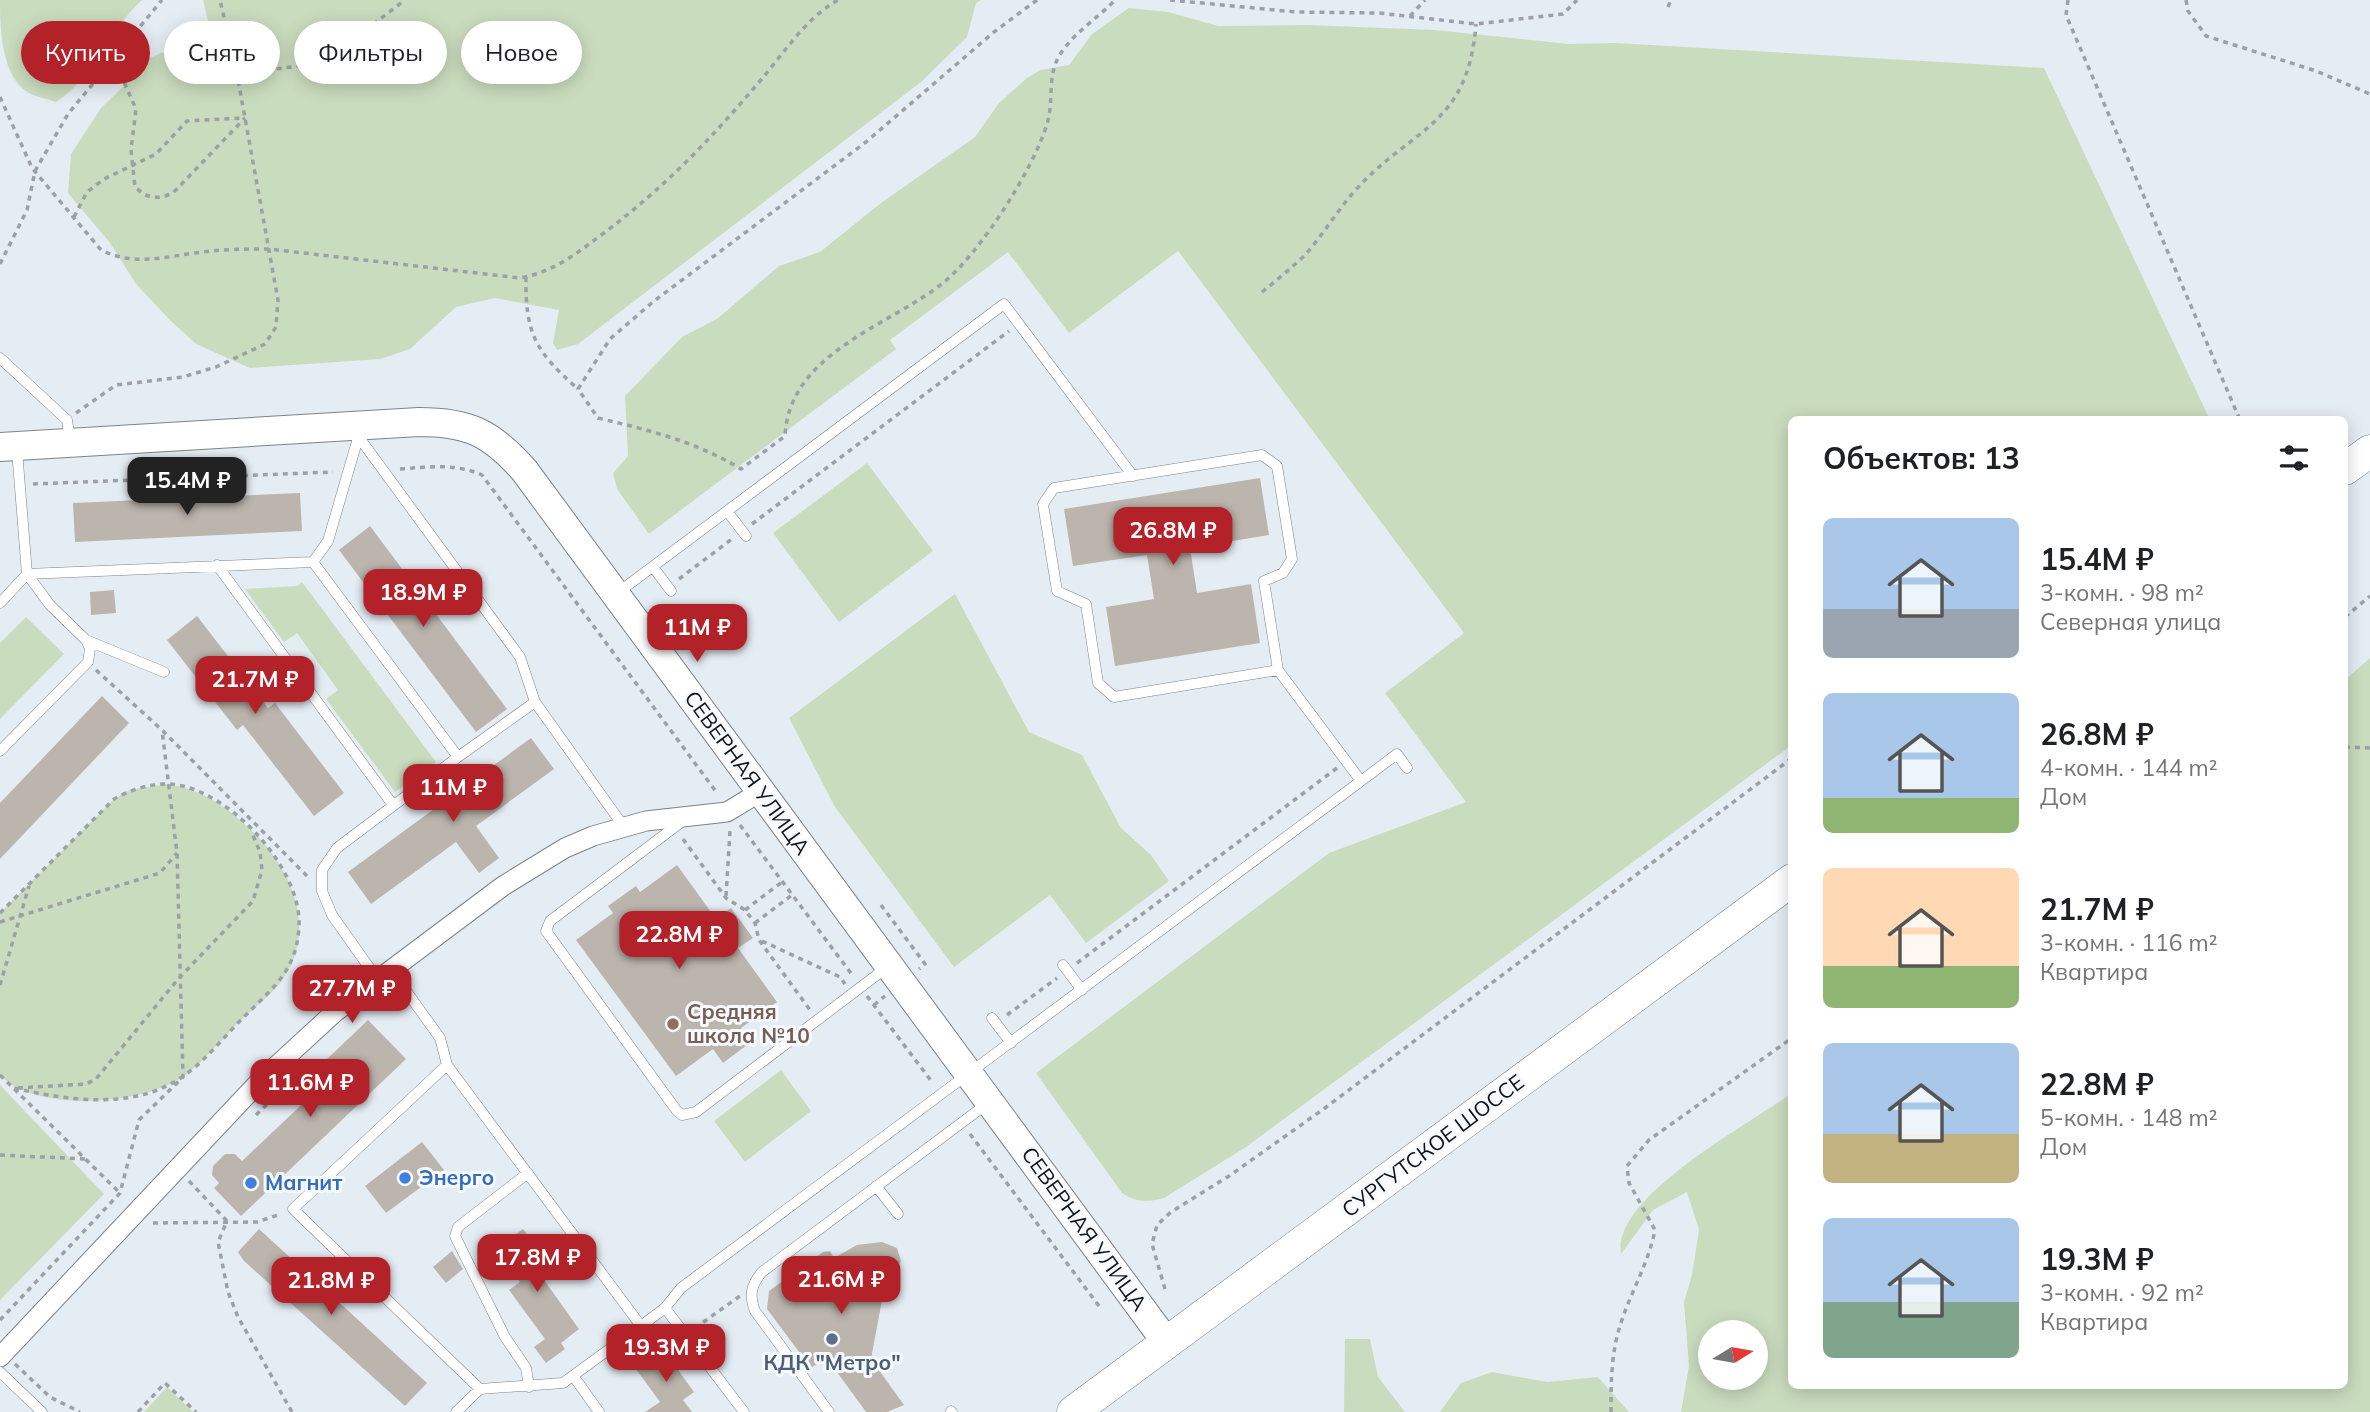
<!DOCTYPE html>
<html lang="ru">
<head>
<meta charset="utf-8">
<style>
	:root { --surface:#fff; --page:#f2f2f2; --text:#202124; --muted:#757577; --accent:#b42229 }
	body { margin:0; font-family:Mulish,sans-serif; background:var(--page); color:var(--text); height:100vh; display:flex; flex-direction:column; font-size:26px; white-space:nowrap }
	* { box-sizing:border-box; margin:0 }
	p { font-size:23px; color:var(--muted) }
	.icon { flex:none; width:38px; height:38px; fill:none; stroke:currentColor; stroke-width:2; stroke-linecap:round; stroke-linejoin:round }
	.map { position:relative; flex:1; overflow:hidden }
	.side { position:absolute; left:1788px; top:416px; width:560px; height:973px; display:flex; flex-direction:column; background:var(--surface); border-radius:10px; box-shadow:0 4px 18px #0003 }
	.side>* { flex:none }
	.guide { position:absolute; left:21px; top:21px; width:665px; height:63px; display:flex; gap:14px }
	.needle { width:46px; rotate:79deg }
	.fabs { position:absolute; left:1698px; top:1320px; display:grid; gap:14px }
	.fabs a { display:grid; place-items:center; width:70px; height:70px; border-radius:50%; background:var(--surface); box-shadow:0 4px 18px #0003; font-size:35px }
	.price { position:absolute; translate:-50% -60px; padding:0 16px; border-radius:14px; background:var(--accent); color:#fff; font-size:23px; line-height:46px; filter:drop-shadow(0 2px 4px #0008) }
	.price::after { content:''; position:absolute; left:50%; top:42px; width:21px; height:16px; margin-left:-10px; background:inherit; clip-path:polygon(0 0,100% 0,50% 100%) }
	.price.on { background:#222; color:#fff }
	ul { padding:0; list-style:none }
	li { display:flex; align-items:center; gap:21px; height:175px; padding:0 35px }
	li span { display:grid; place-items:center; flex:none; width:196px; height:140px; border-radius:10px; color:#555 }
	li>.icon { margin-inline-start:auto }
	span .icon { width:84px; height:84px; fill:#fffc; stroke-width:1 }
	li b { font-size:30px }
	h2 { display:flex; justify-content:space-between; align-items:center; height:84px; padding:0 35px; font-size:30px }
	.pill { padding:0 24px; border-radius:32px; background:var(--surface); box-shadow:0 4px 18px #0003; font-size:24px; line-height:63px }
	.pill.on { background:var(--accent); color:#fff }
	.map>svg:first-child { display:block }
	.green { fill:#cadcbe; fill-rule:evenodd }
	.building { fill:#bcb5ad }
	.lines { fill:none; stroke-linecap:round; stroke-linejoin:round }
	.lane-casing { stroke:#7c838a; stroke-width:11 }
	.street-casing { stroke:#7c838a; stroke-width:21 }
	.secondary-casing { stroke:#7c838a; stroke-width:30 }
	.primary-casing { stroke:#7c838a; stroke-width:33 }
	.path { stroke:#9ba1a6; stroke-width:3.5; stroke-dasharray:5 5; stroke-linecap:butt }
	.lane { stroke:#fff; stroke-width:10 }
	.street { stroke:#fff; stroke-width:19 }
	.secondary { stroke:#fff; stroke-width:28 }
	.primary { stroke:#fff; stroke-width:32 }
	.education-dot { fill:#8d6e63; stroke:#f5fafe; stroke-width:2.5 }
	.shop-dot { fill:#3f7fe0; stroke:#f5fafe; stroke-width:2.5 }
	.service-dot { fill:#5c6f8a; stroke:#f5fafe; stroke-width:2.5 }
	.labels { text-anchor:middle; stroke-width:6; stroke-linejoin:round; paint-order:stroke }
	.street-label { font-size:21px; fill:#0f1114; stroke:#f5fafe }
	.education-label { font-size:21px; font-weight:bold; fill:#785e54; stroke:#f5fafe; text-anchor:start }
	.shop-label { font-size:21px; font-weight:bold; fill:#366cbe; stroke:#f5fafe; text-anchor:start }
	.service-label { font-size:21px; font-weight:bold; fill:#4e5e75; stroke:#f5fafe }
</style>
</head>
<body>
<div class="map">
<svg width="2370" height="1412" viewBox="0 0 2370 1412">
	<rect width="100%" height="100%" fill="#e5edf4"/>
	<path class="green" d="M0,0H142C107,32 97,75 56,102C48,99 37,97 29,93C1,77 0,28 0,0Z
		M203,0H981L976,3L967,37L921,82L578,344L557,350L553,343L559,310L495,298L456,307L410,349L380,359L250,368L196,344L171,321L136,284L110,243L68,193L71,154L101,108L124,86L139,63L161,53L215,50Z
		M1129,8L1168,12L1218,26L1308,25L1435,30L1568,44L1616,43L2044,68L2210,420H1792V745L1246,1147L1164,1198C1148,1202 1137,1203 1122,1193L1036,1073L1329,853L1466,802L1385,693L1464,633L1178,251L1069,333L1008,252L890,340L896,349L649,534L617,489L613,473L628,456L625,396L682,337L717,319L779,266L820,252L881,203L975,137L999,103L1027,78L1040,70L1069,65L1092,34Z
		M867,463L933,551L839,622L773,533Z
		M302,582L436,762L395,792L326,699L338,690L297,633L284,642L245,589L297,586Z
		M955,594L1029,732L1082,755L1121,828L1151,855L1169,881L1086,943L1050,895L954,967L835,807L789,718Z
		M26,617L64,654L0,719V643Z
		M2370,658V1412H1681L1689,1366L1684,1302L1692,1275L1699,1230L1687,1192L1653,1210L1621,1254C1611,1197 1750,1124 1792,1093V1386H2345V680ZM1710,1332H1755V1377H1710Z
		M168,784C207,791 231,810 258,837C293,874 316,929 284,977C274,994 253,1008 239,1022C221,1040 202,1064 181,1078C139,1105 36,1113 0,1075V913L114,799L129,790Z
		M781,1070L811,1111L745,1162L714,1121Z
		M0,1085L104,1194L0,1300Z
		M1345,1339H1370L1378,1377L1405,1412H1344Z
		M1492,1372L1547,1382L1598,1377L1629,1412H1440L1461,1383Z
		M167,1387L193,1412H144Z"/>
	<path class="building" d="M1260,478L1269,535L1190,548L1197,593L1251,584L1260,643L1115,666L1106,607L1154,599L1147,555L1073,566L1064,509Z
		M300,493L302,531L75,542L73,503Z
		M370,526L507,709L476,732L339,550Z
		M114,590L116,613L91,615L90,592Z
		M197,616L268,708L275,703L344,793L314,816L243,725L237,730L167,640Z
		M102,696L129,723L0,859V803Z
		M531,738L554,769L476,826L499,858L479,873L456,842L371,904L348,872Z
		M677,865L716,919L731,908L753,938L738,948L777,1002L741,1028L751,1042L723,1063L713,1049L676,1076L576,940L613,913L608,906L636,886L640,892Z
		M368,1020L406,1059L241,1216L214,1188L219,1183L212,1175L213,1166L225,1154H235L242,1161L337,1071L326,1060Z
		M422,1142L444,1170L386,1213L365,1186Z
		M259,1229L427,1383L405,1406L244,1261L238,1252Z
		M523,1229L554,1272L544,1280L579,1329L561,1343L565,1349L546,1363L534,1347L545,1339L509,1290L520,1282L496,1249Z
		M882,1242L897,1248L901,1261L895,1275L885,1284L871,1359L904,1405L887,1412H866L826,1357L811,1368L767,1309L769,1291L823,1252L830,1251L834,1258L857,1245Z
		M452,1251L463,1269L446,1283L433,1267Z
		M663,1349L694,1392L683,1400L692,1412H645L660,1402L636,1369Z"/>
	<g class="lines">
		<g class="lane-casing">
			<path id="lane" d="M0,358L67,420L70,440
				M358,436L520,657L535,702L624,827
				M17,450L27,574L313,562L328,541L358,438
				M1262,455L1277,466L1292,559L1283,573L1264,581L1278,670L1114,697L1098,683L1086,604L1057,591L1043,504L1054,488Z
				M727,511L746,536
				M313,562L458,757L337,848L322,870V891L332,915L378,980
				M217,565L393,805
				M653,567L671,591
				M616,594L1004,304L1133,476
				M0,603L27,574L50,605L86,640L90,648L88,662L0,751
				M86,640L164,672
				M458,757L535,702
				M1361,781L1397,754L1407,768
				M684,820L550,921L546,931L677,1111L682,1115L696,1112L886,968
				M1063,965L1082,990
				M391,970L440,1038L447,1065L641,1326L665,1308L681,1288L1361,781L1278,670
				M992,1018L1011,1043
				M447,1065L293,1209L480,1389
				M528,1173L458,1227L455,1236L505,1337L526,1368L529,1387
				M876,1186L898,1214
				M665,1308L744,1412
				M0,1372L42,1412
				M574,1377L599,1412
				M951,1411L952,1412
				M456,1412L480,1389L563,1383L641,1326
				M829,1412L755,1311C749,1295 751,1285 762,1272L988,1103"/>
		</g>
		<g class="street-casing">
			<path id="street" d="M0,1357L260,1081L335,1012L503,886L565,848L593,836L646,821L727,812L760,792"/>
		</g>
		<g class="secondary-casing">
			<path id="secondary" d="M0,447L419,422C469,422 491,433 524,470L1167,1343"/>
		</g>
		<g class="primary-casing">
			<path id="primary" d="M2345,469L2370,451
				M1073,1412L1792,880"/>
		</g>
		<path class="path" d="M1037,0L994,32L866,142L654,301L610,339L578,389L598,418C648,430 695,441 741,469L785,436C789,353 889,326 943,283C980,253 1033,170 1047,124C1054,102 1047,77 1059,56C1073,33 1097,19 1115,0
			M1170,0L1296,12L1379,13L1476,24L1563,14L1577,0
			M2068,0L2066,15L2240,420
			M2186,0L2188,11L2206,36L2316,71L2370,94
			M1668,7L1671,0
			M1410,16L1425,0
			M118,54L119,71L136,109L131,150L135,187C148,199 157,200 173,193L245,118
			M237,74L322,63L405,0
			M0,97L32,168L101,250C135,267 167,256 203,252C225,249 247,249 269,249L520,278C554,272 577,253 604,233C666,186 710,140 760,81C784,53 806,18 838,0
			M74,217L87,192L104,179L156,154L187,121L245,118
			M0,264L27,210L35,171L68,114L162,0
			M526,277C525,334 536,352 578,389
			M1262,292C1276,281 1290,269 1303,257C1321,238 1335,214 1352,194C1410,127 1468,129 1476,24
			M76,413L116,385L183,377L216,367L265,344L276,327L278,300L237,74L220,0
			M400,469C429,467 455,463 482,475L717,793
			M33,484L333,472
			M752,524L1009,331
			M679,579L732,539
			M2345,617L2370,596
			M96,670L162,730L308,877
			M2345,747L2370,748
			M740,825L853,976
			M683,839L726,898L745,910L755,923L759,940L810,1010
			M726,896L730,831
			M881,905L925,964L919,969
			M745,910L782,882
			M0,913L114,799C130,790 151,783 170,784C228,788 302,868 299,926C297,969 275,986 247,1014C226,1034 206,1061 182,1077C133,1111 67,1100 13,1088
			M0,922L160,873L177,853
			M755,923L792,895
			M762,941L840,977L845,984
			M1077,963L1337,768
			M0,985L29,886
			M867,996L932,1082
			M874,1005L885,996
			M1007,1015L1057,978
			M0,1075L120,1193
			M18,1088L86,1084L96,1079L179,978L253,901L262,870L260,852L252,833
			M256,1115L311,1062
			M970,1134L1099,1306
			M0,1155L85,1159
			M189,1181L227,1221L218,1242L228,1292L238,1317L292,1412
			M153,1223L257,1222L281,1214
			M1165,1289L1152,1244L1157,1225L1171,1212L1229,1176L1325,1108L1792,758
			M0,1320L120,1193L139,1120L183,1077L177,853L162,730
			M695,1328L740,1296
			M15,1364L50,1397L80,1412
			M138,1412L165,1383L196,1412
			M1611,1412C1611,1383 1611,1354 1620,1326C1630,1293 1648,1265 1655,1230L1629,1183L1627,1166L1649,1140L1792,1038"/>
		<use href="#lane" class="lane"/>
		<use href="#street" class="street"/>
		<use href="#secondary" class="secondary"/>
		<use href="#primary" class="primary"/>
	</g>
	<circle class="education-dot" cx="673" cy="1024" r="7"/>
	<g class="shop-dot">
		<circle cx="405" cy="1178" r="7"/>
		<circle cx="251" cy="1183" r="7"/>
	</g>
	<circle class="service-dot" cx="832" cy="1339" r="7"/>
	<g class="labels">
		<g class="street-label">
			<text transform="translate(747 773) rotate(54)" y="7">СЕВЕРНАЯ УЛИЦА</text>
			<text transform="translate(1433 1146) rotate(-37)" y="7">СУРГУТСКОЕ ШОССЕ</text>
			<text transform="translate(1084 1229) rotate(54)" y="7">СЕВЕРНАЯ УЛИЦА</text>
		</g>
		<g class="education-label">
			<text x="687" y="1019">Средняя<tspan x="687" dy="24">школа №10</tspan></text>
		</g>
		<g class="shop-label">
			<text x="419" y="1185">Энерго</text>
			<text x="265" y="1190">Магнит</text>
		</g>
		<g class="service-label">
			<text x="832" y="1370">КДК "Метро"</text>
		</g>
	</g>
</svg>
<div class="fabs">
<a><svg class="needle" viewBox="-14 -14 28 28"><path d="M0-13l5 13h-10z" fill="#e53935"/><path d="M0 13l5-13h-10z" fill="#757577"/></svg></a>
</div>
<b class="price on" style="left:187px;top:517px">15.4M ₽</b>
<b class="price" style="left:1173px;top:567px">26.8M ₽</b>
<b class="price" style="left:423px;top:629px">18.9M ₽</b>
<b class="price" style="left:697px;top:664px">11M ₽</b>
<b class="price" style="left:255px;top:716px">21.7M ₽</b>
<b class="price" style="left:453px;top:824px">11M ₽</b>
<b class="price" style="left:679px;top:971px">22.8M ₽</b>
<b class="price" style="left:352px;top:1025px">27.7M ₽</b>
<b class="price" style="left:310px;top:1119px">11.6M ₽</b>
<b class="price" style="left:537px;top:1294px">17.8M ₽</b>
<b class="price" style="left:841px;top:1316px">21.6M ₽</b>
<b class="price" style="left:331px;top:1317px">21.8M ₽</b>
<b class="price" style="left:666px;top:1384px">19.3M ₽</b>
<div class="guide">
<a class="pill on">Купить</a>
<a class="pill">Снять</a>
<a class="pill">Фильтры</a>
<a class="pill">Новое</a>
</div>
<section class="side">
<h2>Объектов: 13<svg class="icon" aria-label="filters" viewBox="0 0 24 24"><path d="M4 7h16M4 17h16"/><circle cx="9" cy="7" r="2"/><circle cx="15" cy="17" r="2"/></svg></h2>
<ul>
<li><span style="background:linear-gradient(#a9c7e8 65%,#9aa5b1 0)"><svg class="icon" aria-label="home" viewBox="0 0 24 24"><path d="M3 11l9-7 9 7M6 9v11h12V9"/></svg></span><div><b>15.4M ₽</b><p>3-комн. · 98 m²</p><p>Северная улица</p></div></li>
<li><span style="background:linear-gradient(#a9c7e8 75%,#8fb573 0)"><svg class="icon" aria-label="home" viewBox="0 0 24 24"><path d="M3 11l9-7 9 7M6 9v11h12V9"/></svg></span><div><b>26.8M ₽</b><p>4-комн. · 144 m²</p><p>Дом</p></div></li>
<li><span style="background:linear-gradient(#ffd9b3 70%,#8fb573 0)"><svg class="icon" aria-label="home" viewBox="0 0 24 24"><path d="M3 11l9-7 9 7M6 9v11h12V9"/></svg></span><div><b>21.7M ₽</b><p>3-комн. · 116 m²</p><p>Квартира</p></div></li>
<li><span style="background:linear-gradient(#a9c7e8 65%,#c2b280 0)"><svg class="icon" aria-label="home" viewBox="0 0 24 24"><path d="M3 11l9-7 9 7M6 9v11h12V9"/></svg></span><div><b>22.8M ₽</b><p>5-комн. · 148 m²</p><p>Дом</p></div></li>
<li><span style="background:linear-gradient(#a9c7e8 60%,#7fa58c 0)"><svg class="icon" aria-label="home" viewBox="0 0 24 24"><path d="M3 11l9-7 9 7M6 9v11h12V9"/></svg></span><div><b>19.3M ₽</b><p>3-комн. · 92 m²</p><p>Квартира</p></div></li>
</ul>
</section>
</div>
</body>
</html>
